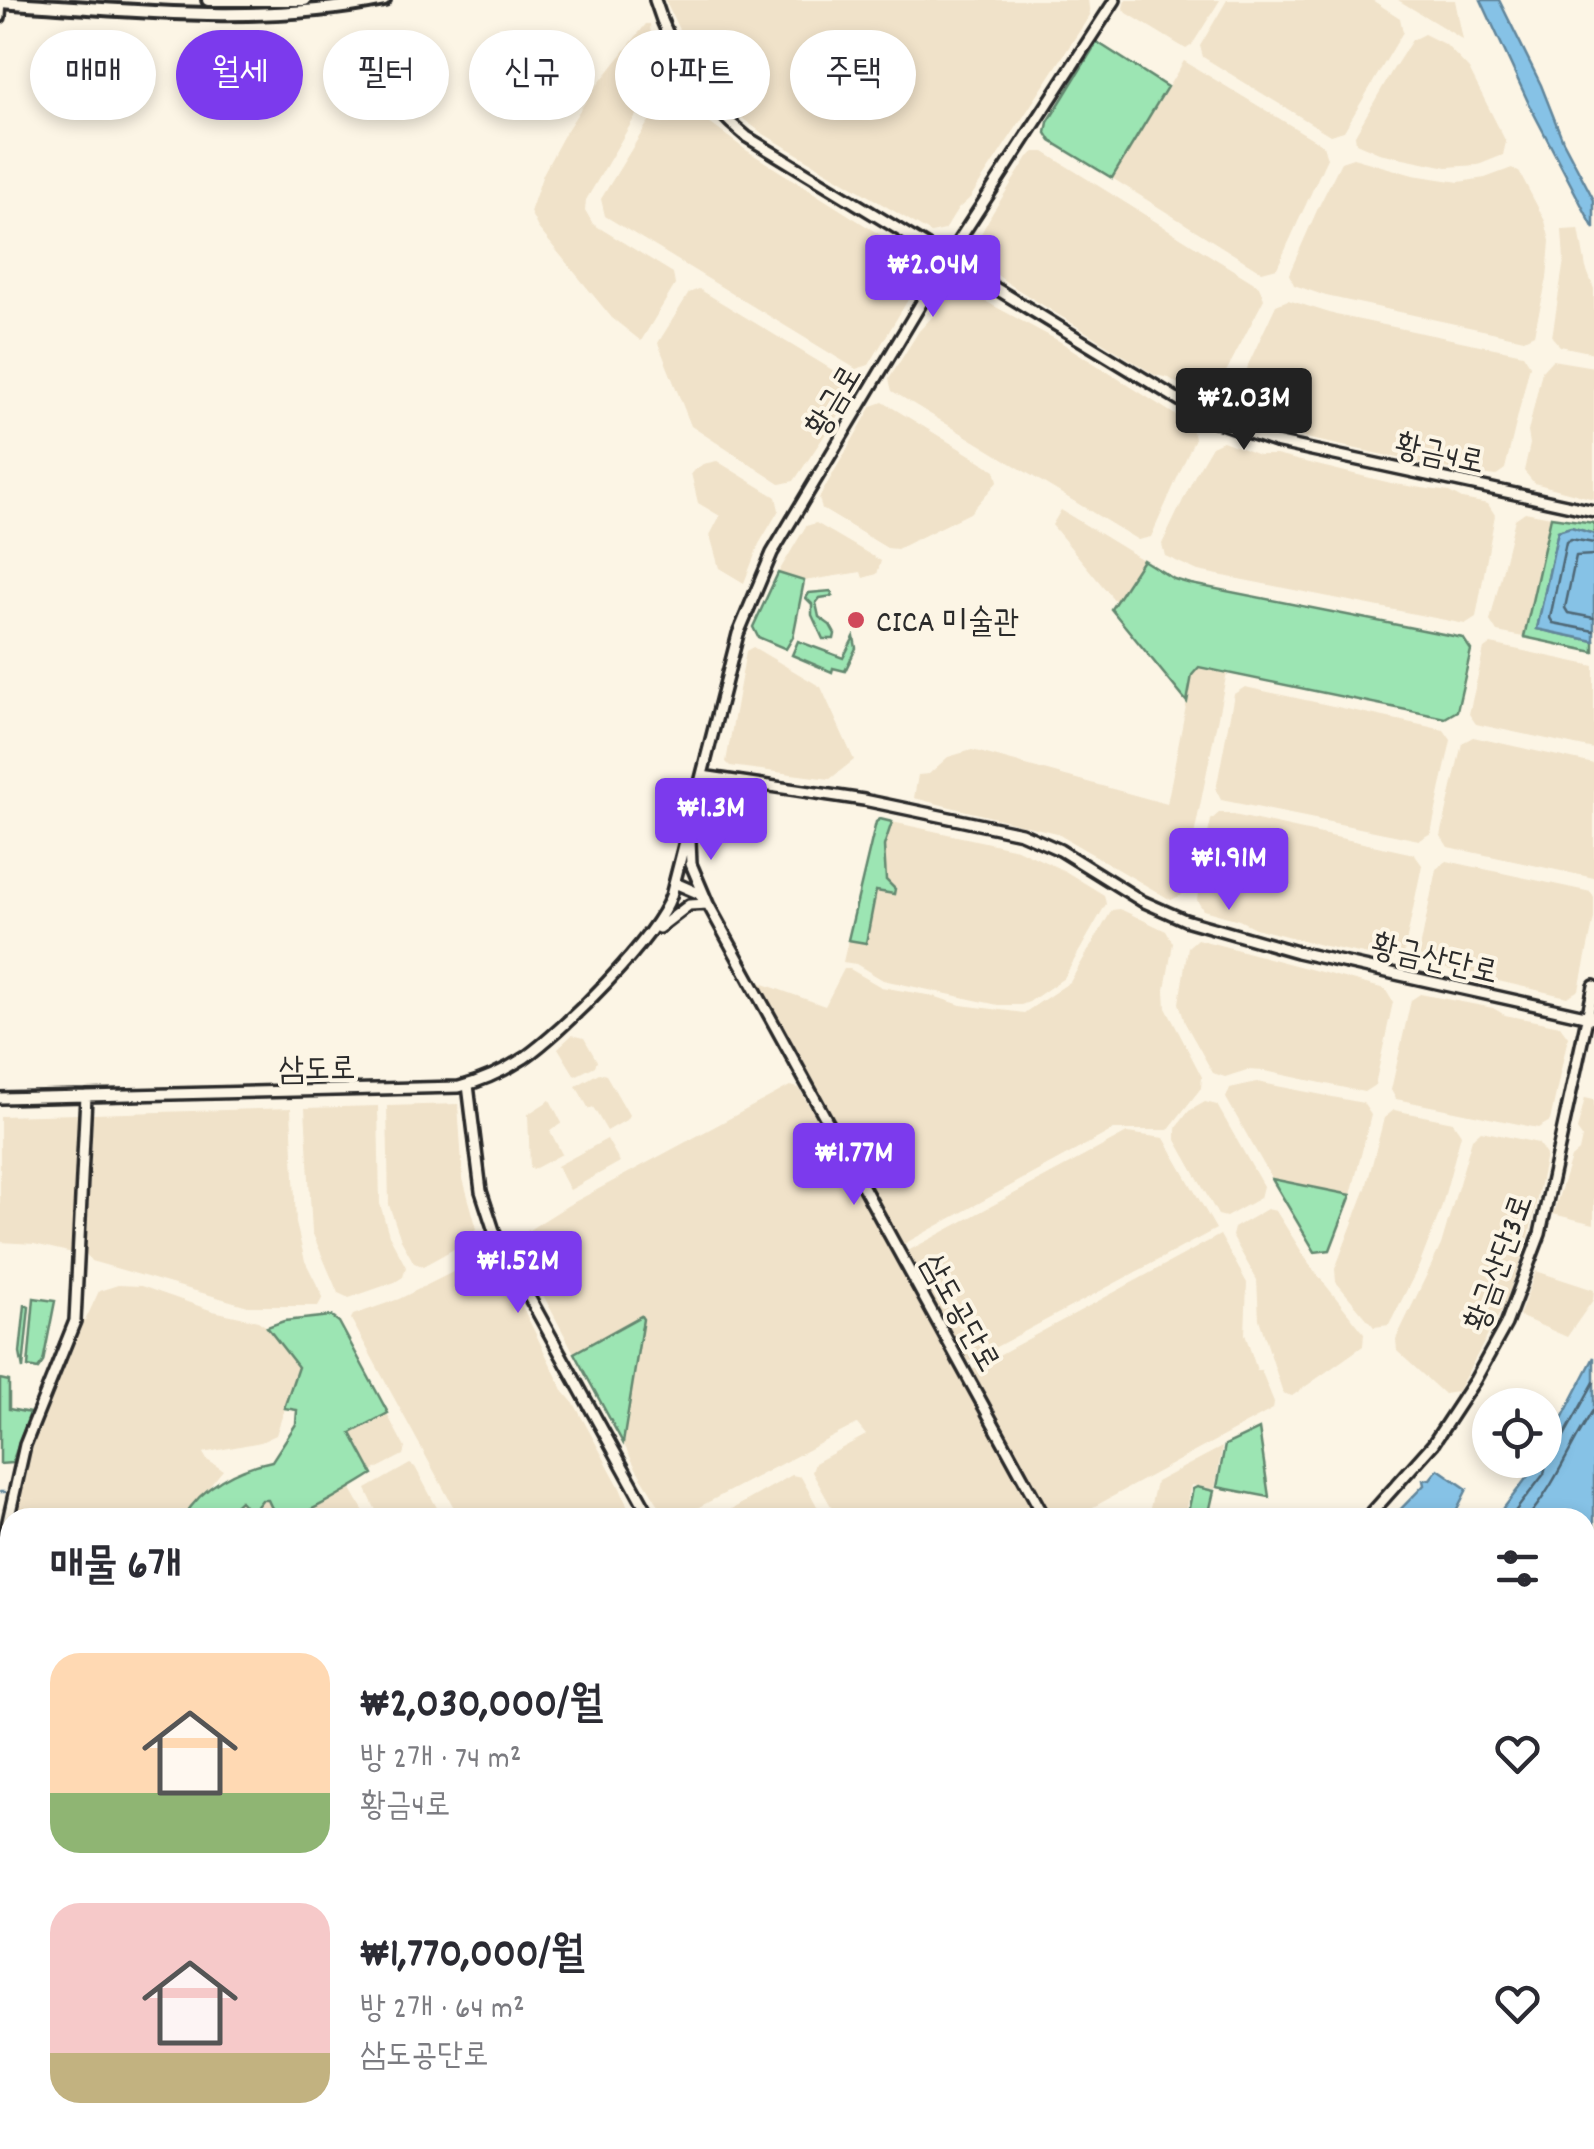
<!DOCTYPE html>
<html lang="ko">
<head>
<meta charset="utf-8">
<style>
	:root { --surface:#fff; --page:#f7f7f7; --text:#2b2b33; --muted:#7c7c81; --accent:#7c3aed }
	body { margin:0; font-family:Dekko,"Poor Story",sans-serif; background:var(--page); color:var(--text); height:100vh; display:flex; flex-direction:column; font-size:38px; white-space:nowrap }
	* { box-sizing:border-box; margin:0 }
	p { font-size:32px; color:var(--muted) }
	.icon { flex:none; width:55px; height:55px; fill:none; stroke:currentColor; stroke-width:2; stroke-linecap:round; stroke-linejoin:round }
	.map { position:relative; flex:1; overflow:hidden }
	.sheet { position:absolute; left:0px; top:1508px; width:1595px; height:642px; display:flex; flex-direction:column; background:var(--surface); border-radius:30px 30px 0 0; box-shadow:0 5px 15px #0003 }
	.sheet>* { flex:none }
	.banner { position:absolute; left:30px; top:30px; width:1000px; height:90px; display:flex; gap:20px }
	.fabs { position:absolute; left:1472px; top:1388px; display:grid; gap:20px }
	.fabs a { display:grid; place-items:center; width:90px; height:90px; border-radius:50%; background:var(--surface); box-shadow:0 5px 15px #0003; font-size:50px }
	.price { position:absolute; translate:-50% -85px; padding:0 22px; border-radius:10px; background:var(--accent); color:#fff; font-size:32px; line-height:65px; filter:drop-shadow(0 2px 5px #0008) }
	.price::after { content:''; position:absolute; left:50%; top:60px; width:30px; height:22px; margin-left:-15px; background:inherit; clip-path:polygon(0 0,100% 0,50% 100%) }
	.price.current { background:#222; color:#fff }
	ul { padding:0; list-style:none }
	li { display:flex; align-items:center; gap:30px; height:250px; padding:0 50px }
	li span { display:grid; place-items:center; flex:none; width:280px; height:200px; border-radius:30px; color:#555 }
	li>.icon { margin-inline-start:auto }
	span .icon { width:120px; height:120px; fill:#fffc; stroke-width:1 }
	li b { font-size:42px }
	h2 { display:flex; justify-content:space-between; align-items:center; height:120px; padding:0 50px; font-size:42px }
	.tag { padding:0 35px; border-radius:45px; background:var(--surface); box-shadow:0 5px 15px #0003; font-size:35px; line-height:90px }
	.tag.current { background:var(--accent); color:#fff }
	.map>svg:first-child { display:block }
	.built { fill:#f0e2c9 }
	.green { fill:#9ce5b3; stroke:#64886f; stroke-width:2.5 }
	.water { fill:#86c2e6; stroke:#62869b; stroke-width:2.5 }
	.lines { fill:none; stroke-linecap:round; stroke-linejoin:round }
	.shore { stroke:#4f6776; stroke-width:2.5 }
	.stream { stroke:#62869b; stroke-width:2.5 }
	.tertiary-casing { stroke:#2b2b2b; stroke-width:16 }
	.secondary-casing { stroke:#2b2b2b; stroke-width:18 }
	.tertiary { stroke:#fcf5e5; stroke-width:9 }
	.secondary { stroke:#fcf5e5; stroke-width:10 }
	.poi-dot { fill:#d1495b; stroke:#fcf5e5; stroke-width:4 }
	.labels { text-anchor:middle; stroke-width:8; stroke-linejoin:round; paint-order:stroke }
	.street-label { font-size:32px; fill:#2b2b2b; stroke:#fcf5e5 }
	.poi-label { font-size:32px; fill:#2b2b2b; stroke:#fcf5e5; text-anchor:start }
</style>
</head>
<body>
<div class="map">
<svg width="1594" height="2149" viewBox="0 0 1594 2149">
	<rect width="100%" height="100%" fill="#fcf5e5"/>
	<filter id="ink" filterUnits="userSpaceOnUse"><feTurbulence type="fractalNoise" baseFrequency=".01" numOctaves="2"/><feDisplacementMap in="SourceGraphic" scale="20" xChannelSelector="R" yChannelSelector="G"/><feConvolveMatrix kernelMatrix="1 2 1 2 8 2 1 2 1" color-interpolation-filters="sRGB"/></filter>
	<g filter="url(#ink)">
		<path class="built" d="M665,0H1088L1090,15L970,198L958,209L945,230L931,233L762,133L742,118L721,96L690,53Z
			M1125,0H1220L1192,45L1186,49L1127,13L1123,8Z
			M1227,0H1372L1400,18L1403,32L1344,131L1330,135L1203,57L1200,46Z
			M1398,0H1455L1463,40L1454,34Z
			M646,24H650L651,35L662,58V71L586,200L585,210L593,224L673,273L675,285L641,341L612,318L538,228L530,212L543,174L565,133L591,93Z
			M1424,34L1446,45L1469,69L1506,142L1503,155L1478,165L1447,167L1379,153L1356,143L1355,135L1392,71L1412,40Z
			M1184,61L1323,145L1327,158L1277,268L1262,272L1112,178Z
			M683,92L708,122L746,150L920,260L924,273L869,365L856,369L605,216L601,199L647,124L671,93Z
			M1035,152H1044L1259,286L1264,299L1214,395L1202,399L1169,378L1155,375L1009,284L973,257V248L993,212L1028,157Z
			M1353,158L1413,175L1459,182L1485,178L1512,168L1520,173L1545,221L1550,241L1547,279L1534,334L1524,339L1326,296L1294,285L1289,274L1318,208L1341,162Z
			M1579,229L1586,268L1594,289V353L1560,346L1552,337L1564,260L1562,230Z
			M957,286L1059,341L1191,425L1195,438L1151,537L1138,540L892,391L889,379L919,331L933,316L951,288Z
			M699,289L849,380L853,393L794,481L780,484L691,426L658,343L689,293Z
			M1288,300L1336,315L1523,354L1530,365L1505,469L1495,476L1444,468L1274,431L1233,415L1232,409L1245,381L1248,365L1276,305Z
			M1552,360L1594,367V499L1534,483L1524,471L1530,444L1528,432L1542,371Z
			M883,402L995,470L998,481L970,513L897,549L887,548L822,509L819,498L872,406Z
			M1223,441L1259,455H1276L1395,484L1449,492L1462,499L1488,504L1495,515L1476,617L1465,624L1198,571L1165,556L1162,544L1196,473L1212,446Z
			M717,461L776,497L779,510L759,544L744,583L719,568L710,535L720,516L698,503L691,473L703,464Z
			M1061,510L1143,560L1116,602L1052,525Z
			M1525,512L1551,517L1523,637L1497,632L1490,621L1515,519Z
			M816,523L881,561L877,574L863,578L861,572L804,581L778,573L806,526Z
			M1491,644L1594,666V749L1476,724L1469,714L1484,649Z
			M753,647L821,687L854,760L830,779L730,766L726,762L746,651Z
			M1199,667L1227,672L1182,895L1171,900L1056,833L914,798L918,775L929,774L948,757L972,750L1167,804L1192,675Z
			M1245,687L1444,730L1451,740L1431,833L1419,840L1221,800L1216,790L1234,694Z
			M1473,737L1594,764V878L1448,847L1441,836L1462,743Z
			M1220,812L1414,854L1422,865L1404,953L1393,960L1325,946L1255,928L1239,920L1203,910L1197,900L1206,843L1211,820Z
			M892,822L1017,849L1065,871L1104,895L1106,904L1064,978L1029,1002L1021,1005H998L883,980L856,964L843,962L848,940L866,942L876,891L893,894L886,880L884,846Z
			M1447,861L1591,892L1594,898V918L1579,990L1567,997L1425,964L1419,954L1436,869Z
			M1120,909L1166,931L1173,943L1165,990L1166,1008L1202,1077L1201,1088L1168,1130H1113L902,1245L758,982L825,1006L844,969H850L881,987L933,996L961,1005L1024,1013L1070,982L1112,910Z
			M1197,939L1385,989L1393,1002L1375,1085L1364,1092L1265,1071L1247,1070L1225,1077L1213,1073L1185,1023L1179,1003L1188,947Z
			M1420,994L1493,1008L1505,1015L1560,1026L1568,1037L1550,1121L1538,1128L1396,1099L1391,1090L1411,1000Z
			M572,1035L584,1038L597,1061L595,1066L575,1076L558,1048Z
			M599,1073L606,1075L629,1115L626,1120L607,1131L593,1107L589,1109L576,1086Z
			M1257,1082L1363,1103L1371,1115L1351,1195L1272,1179L1226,1098L1230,1088Z
			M790,1086L799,1088L846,1171L856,1179L1040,1517H837L812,1472L815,1463L866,1435L857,1424L680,1517L665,1515L637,1470L623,1443L643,1318L641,1316L574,1353L517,1246L521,1235L567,1206Z
			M1585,1098L1594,1100V1224L1553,1214L1571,1158L1579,1151L1582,1137L1577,1130Z
			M550,1100L562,1123L550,1131L562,1154L534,1169L530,1168L528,1114Z
			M1205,1102L1217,1105L1263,1186L1260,1198L1226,1217L1218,1215L1176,1140V1128L1189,1111Z
			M458,1104L463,1179L477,1229L472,1239L423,1266L414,1263L401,1240L389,1205L387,1106Z
			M378,1106L380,1204L389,1235L406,1267L403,1277L395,1282L349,1298L338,1293L312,1232L305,1108Z
			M291,1108L296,1223L305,1261L323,1297L318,1306H248L91,1261L86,1254L93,1114Z
			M1394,1110L1453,1122L1461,1134L1441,1209L1419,1266L1389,1325L1374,1327L1336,1282L1335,1269L1366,1188L1384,1118Z
			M79,1114L73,1253L34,1244L0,1242V1116Z
			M1481,1131L1538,1143L1546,1155L1529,1237L1505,1304L1457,1392L1444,1394L1397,1351L1396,1339L1441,1245L1472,1139Z
			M1127,1133L1164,1138L1216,1229L966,1363L906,1252Z
			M607,1139L620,1162L570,1190L557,1166Z
			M1267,1209L1276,1211L1312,1268L1364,1333L1363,1346L1292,1396L1283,1393L1259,1319L1257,1280L1232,1236L1234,1228Z
			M1220,1235L1247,1283L1245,1334L1257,1370H1261L1274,1402L1273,1409L1075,1517H1049L971,1370Z
			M481,1258L492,1260L524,1310L564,1392L575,1405L620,1488L632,1517H459L351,1319L353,1315L399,1299Z
			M1536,1271L1594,1290L1593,1300L1567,1337L1519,1316Z
			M118,1285L141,1286L213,1311L258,1321L267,1327L298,1368L276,1435L261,1442L203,1453L207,1460L223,1470L184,1517L11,1518L29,1439L80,1320L85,1321L99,1291Z
			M387,1414L405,1448L403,1455L372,1471L351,1433Z
			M1222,1447L1215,1489L1191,1485L1184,1517H1148L1156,1482Z
			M410,1464L415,1467L442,1517H379L366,1489Z
			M792,1475L801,1477L823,1517H718Z
			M350,1487L367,1517L298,1518L319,1504Z
			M240,1500L251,1514L262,1500H268L271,1509L282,1517L223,1518Z
			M10,1523V1734L0,1736V1577Z
			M10,1741V1801L0,1800V1743Z"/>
		<path class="green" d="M1097,42L1167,87L1112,178L1051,141L1046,133L1048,122Z
			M1551,517L1594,523V534L1571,527L1558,531L1537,629L1594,641V652L1524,637Z
			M1143,560L1174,579L1191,584L1463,638L1471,650L1457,711L1445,718L1199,667L1192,675L1187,702L1111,609Z
			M778,573L804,581L793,637L786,649L758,637L753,627Z
			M831,591L833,596L820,598L816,603L819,617L830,625L835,634L834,639H823L812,615V604L806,598L809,593Z
			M854,637L856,648L845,671L833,668L832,672L792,655L798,641L843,658Z
			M880,819L892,822L884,846L886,880L895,889L894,894L876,891L866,943L848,940L876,822Z
			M1272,1179L1351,1195L1330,1250L1315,1252Z
			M34,1298L55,1301L43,1362L38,1369L28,1367Z
			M25,1305L29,1307L23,1369L20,1353Z
			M331,1316L339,1322L388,1413L351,1433L373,1474C358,1483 297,1522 284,1518C276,1515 271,1508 268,1500H262L251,1514L240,1501L223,1517H184C202,1486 237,1468 272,1461L296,1424L297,1410L284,1408L298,1367L267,1327L284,1321Z
			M641,1316L643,1319L623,1443L574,1353Z
			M0,1379L9,1381V1409L30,1413L12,1463L0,1464Z
			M1259,1429L1269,1497L1217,1487L1225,1445Z
			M1197,1487L1214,1491L1208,1517H1187L1193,1489Z
			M0,1800L10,1801V1904L0,1907Z
			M10,1908V2140H1118L1127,2149H0V1911Z"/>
		<path class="water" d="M1481,0H1499L1541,85L1563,141L1594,200V229L1530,106Z
			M1571,527L1594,534V641L1537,629L1558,531Z
			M1594,1357V1555L1585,1570V1518L1497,1517L1540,1460H1545V1451Z
			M1438,1469L1467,1489L1453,1517H1393L1424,1485L1423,1480L1430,1479Z
			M736,2140H858L838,2143L834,2149H740Z
			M1140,2140H1353L1354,2141L1343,2140V2149H1150Z"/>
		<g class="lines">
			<path class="shore" d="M1594,543L1571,539L1566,542L1550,618L1553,623L1594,631
				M1594,555L1576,556L1565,608L1568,613L1594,618
				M1510,1518L1544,1474L1548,1455L1558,1447L1594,1382
				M1527,1518C1556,1485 1570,1445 1594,1409"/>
			<path class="stream" d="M0,1492H4"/>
			<g class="tertiary-casing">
				<path id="tertiary" d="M655,0C672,55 702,101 747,137L1212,420L1275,442L1594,511
					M0,17L1,0
					M702,776L864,800L1021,833L1060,850L1142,901L1185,920L1297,952L1594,1018
					M675,883L698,893L708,904L1045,1518
					M659,928L689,905L708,904L691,864L690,840
					M468,1085L481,1191L496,1237L651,1518
					M0,1098L86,1096
					M1367,1518L1433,1444L1475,1380L1506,1324L1540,1234L1594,986
					M0,1557L25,1445L75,1321L86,1096L459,1087C482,1081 504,1071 524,1058C562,1032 656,938 671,896L738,634L772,553L959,240L1115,0
					M1123,2140L1133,2149"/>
			</g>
			<g class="secondary-casing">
				<path id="secondary" d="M208,0H305
					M0,2C126,10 259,26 384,0"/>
			</g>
			<use href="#tertiary" class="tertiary"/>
			<use href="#secondary" class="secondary"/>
		</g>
	</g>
	<circle class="poi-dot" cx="856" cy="620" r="10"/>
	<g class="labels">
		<g class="street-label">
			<text transform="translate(832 400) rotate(-59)" y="11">황금로</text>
			<text transform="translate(1440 452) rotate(12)" y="11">황금4로</text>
			<text transform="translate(1435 957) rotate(13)" y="11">황금산단로</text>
			<text transform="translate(317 1067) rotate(-1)" y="11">삼도로</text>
			<text transform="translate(1497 1262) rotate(-70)" y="11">황금산단3로</text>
			<text transform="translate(962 1312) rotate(61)" y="11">삼도공단로</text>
		</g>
		<g class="poi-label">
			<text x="876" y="631">CICA 미술관</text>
		</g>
	</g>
</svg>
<div class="fabs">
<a><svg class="icon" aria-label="locate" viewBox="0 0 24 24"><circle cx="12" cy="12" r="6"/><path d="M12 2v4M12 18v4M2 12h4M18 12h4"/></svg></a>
</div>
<b class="price" style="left:933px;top:320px">₩2.04M</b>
<b class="price current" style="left:1244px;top:453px">₩2.03M</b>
<b class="price" style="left:711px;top:863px">₩1.3M</b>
<b class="price" style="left:1229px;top:913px">₩1.91M</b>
<b class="price" style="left:854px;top:1208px">₩1.77M</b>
<b class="price" style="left:518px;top:1316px">₩1.52M</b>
<div class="banner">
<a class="tag">매매</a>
<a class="tag current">월세</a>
<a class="tag">필터</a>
<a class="tag">신규</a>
<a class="tag">아파트</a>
<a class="tag">주택</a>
</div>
<section class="sheet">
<h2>매물 6개<svg class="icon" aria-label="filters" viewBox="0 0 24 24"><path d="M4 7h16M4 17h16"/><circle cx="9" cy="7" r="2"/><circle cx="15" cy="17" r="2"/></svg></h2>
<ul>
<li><span style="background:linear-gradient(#ffd9b3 70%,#8fb573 0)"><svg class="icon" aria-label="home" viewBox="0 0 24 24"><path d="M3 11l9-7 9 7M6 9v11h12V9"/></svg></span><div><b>₩2,030,000/월</b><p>방 2개 · 74 m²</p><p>황금4로</p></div><svg class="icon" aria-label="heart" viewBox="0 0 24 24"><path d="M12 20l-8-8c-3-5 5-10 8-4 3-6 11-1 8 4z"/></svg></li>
<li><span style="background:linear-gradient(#f6c9c9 75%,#c2b280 0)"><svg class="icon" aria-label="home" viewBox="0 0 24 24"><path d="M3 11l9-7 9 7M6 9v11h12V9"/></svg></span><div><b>₩1,770,000/월</b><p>방 2개 · 64 m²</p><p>삼도공단로</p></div><svg class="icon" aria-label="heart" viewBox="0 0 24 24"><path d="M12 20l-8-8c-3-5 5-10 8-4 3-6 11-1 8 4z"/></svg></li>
</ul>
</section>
</div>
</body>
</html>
